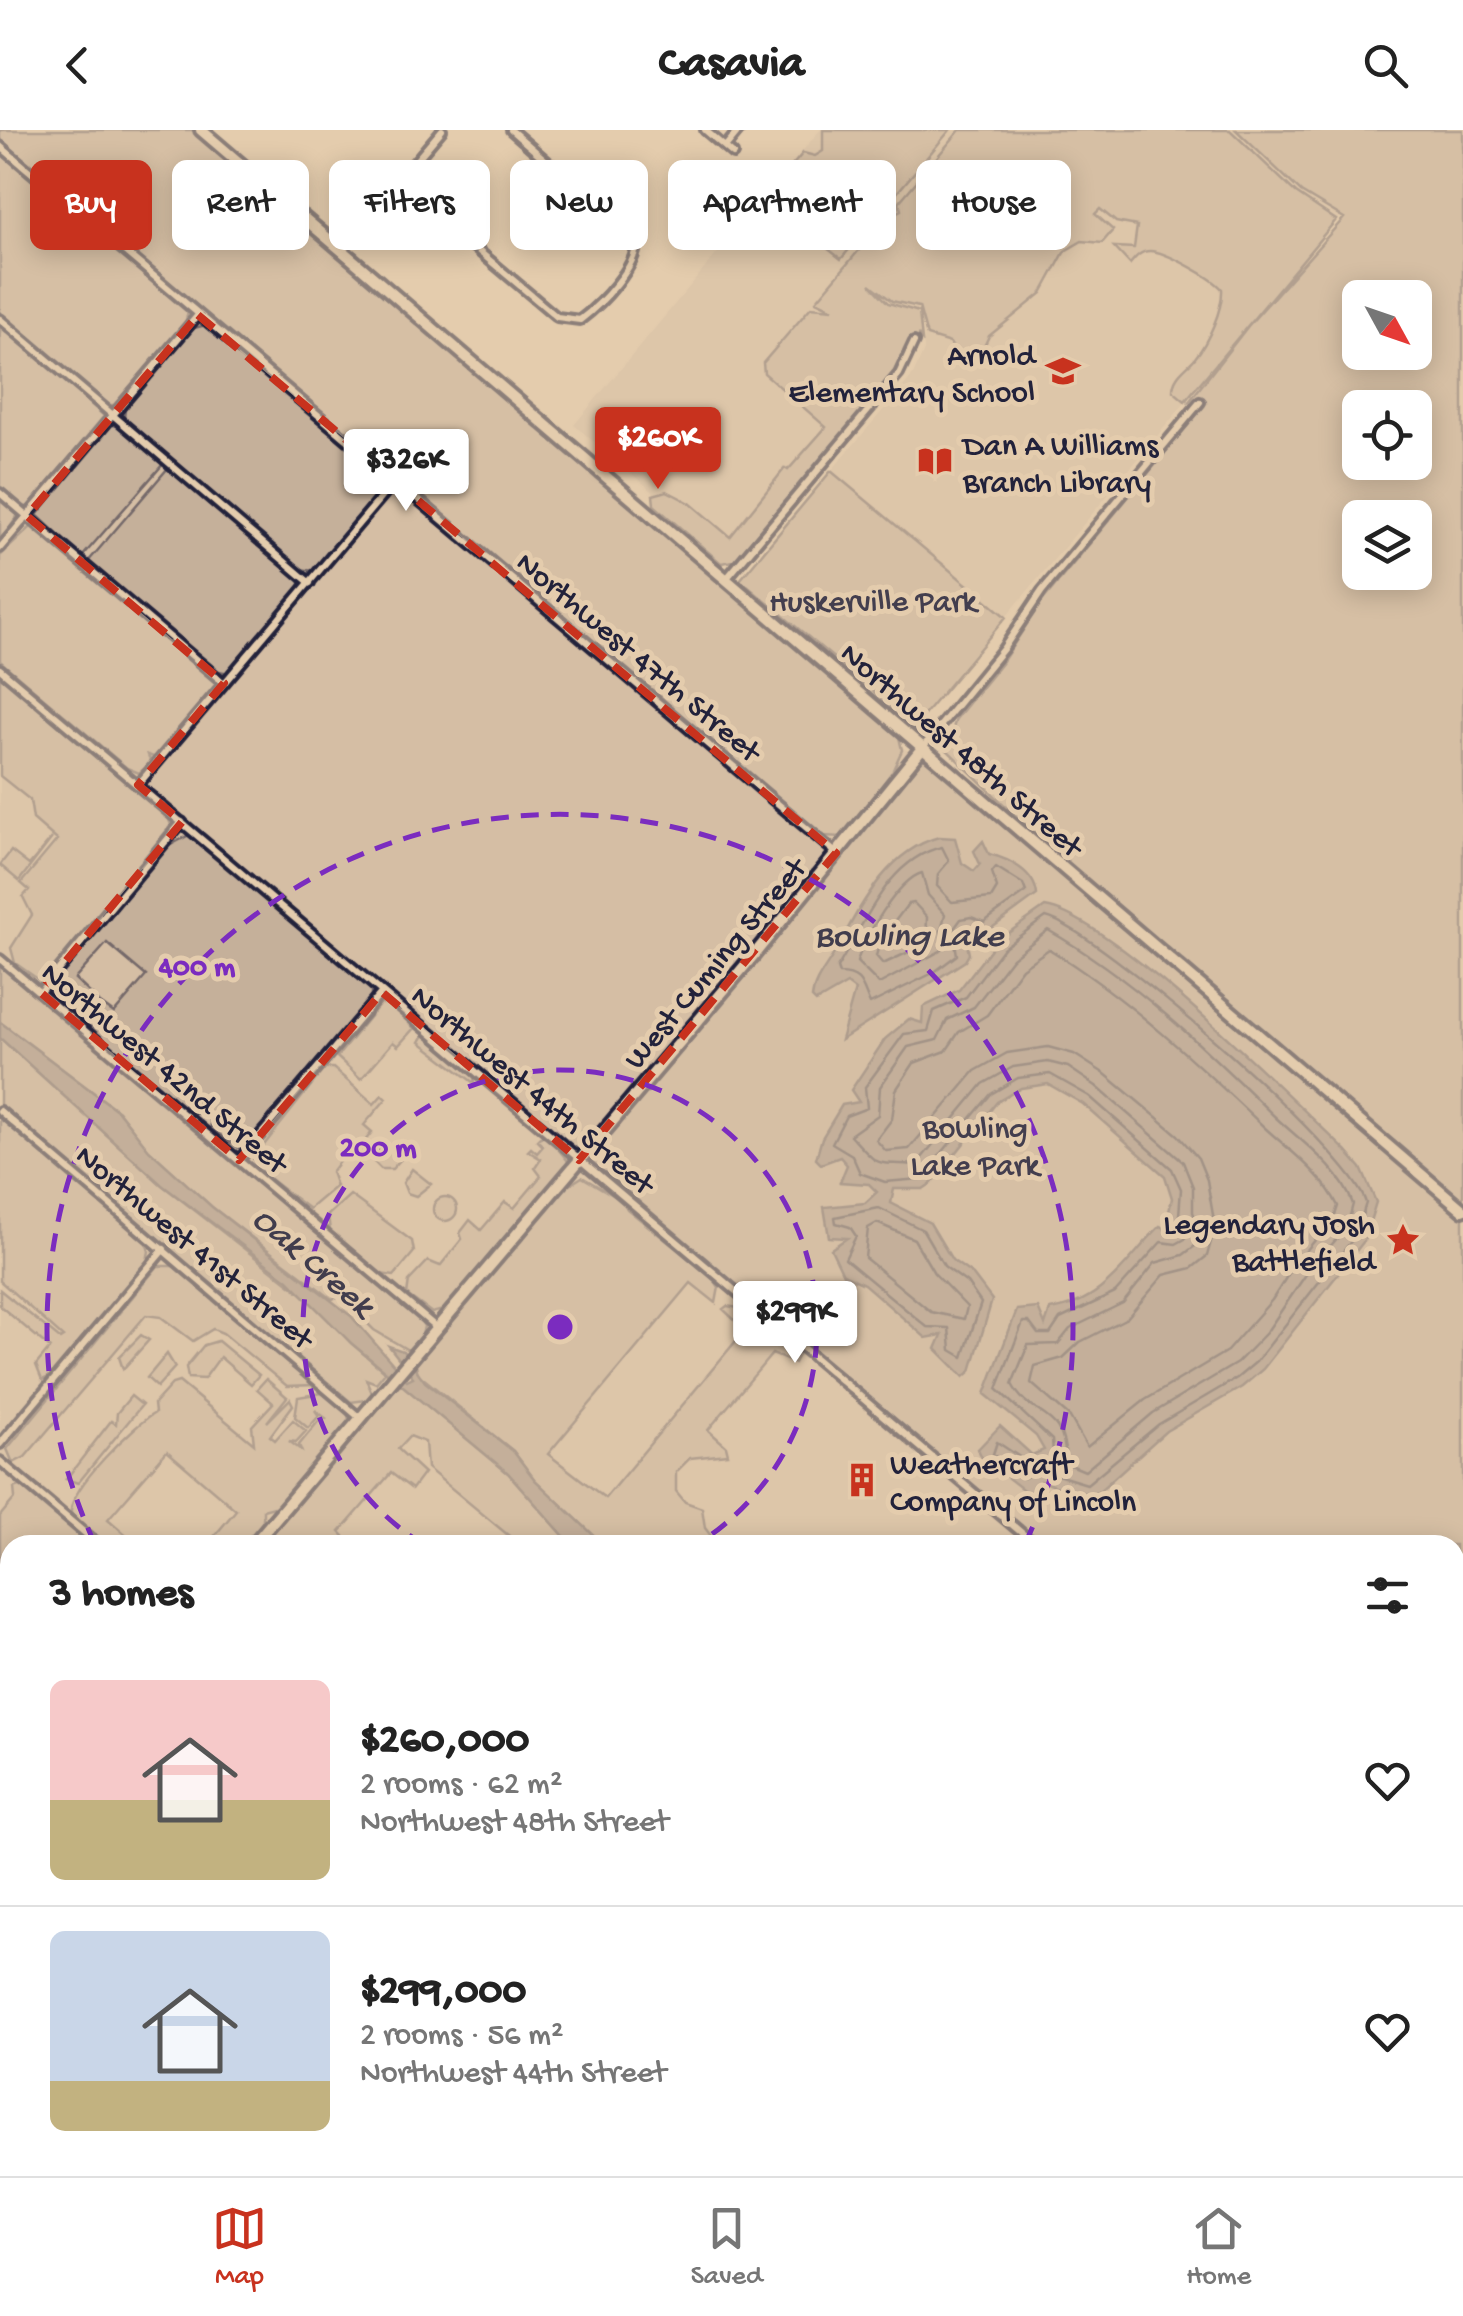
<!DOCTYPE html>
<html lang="en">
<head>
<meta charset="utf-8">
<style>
	:root { --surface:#fff; --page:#f6f6f6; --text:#222; --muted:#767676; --line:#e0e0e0; --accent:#c8321e }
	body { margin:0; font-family:"Gochi Hand",sans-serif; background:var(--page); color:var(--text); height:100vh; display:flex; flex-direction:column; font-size:38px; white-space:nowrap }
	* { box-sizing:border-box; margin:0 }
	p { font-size:32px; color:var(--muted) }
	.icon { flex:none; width:55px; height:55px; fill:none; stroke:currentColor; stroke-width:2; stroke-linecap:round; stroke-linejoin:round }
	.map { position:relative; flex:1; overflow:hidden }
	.side { position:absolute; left:0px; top:1405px; width:1465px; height:642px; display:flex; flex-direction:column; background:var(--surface); border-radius:30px 30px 0 0; box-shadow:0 5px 25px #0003 }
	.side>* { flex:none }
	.guide { position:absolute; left:30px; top:30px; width:1405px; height:90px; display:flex; gap:20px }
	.needle { width:65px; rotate:130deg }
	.fabs { position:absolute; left:1342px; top:150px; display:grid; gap:20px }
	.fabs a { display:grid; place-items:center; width:90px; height:90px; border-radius:15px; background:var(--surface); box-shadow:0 5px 25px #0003; font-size:50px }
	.price { position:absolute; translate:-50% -85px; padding:0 22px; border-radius:10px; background:#fff; color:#222; font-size:32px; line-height:65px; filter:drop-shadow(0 2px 5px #0008) }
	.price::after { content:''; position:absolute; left:50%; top:60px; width:30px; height:22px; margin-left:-15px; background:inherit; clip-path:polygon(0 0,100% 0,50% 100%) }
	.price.selected { background:var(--accent); color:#fff }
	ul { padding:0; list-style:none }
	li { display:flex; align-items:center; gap:30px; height:250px; padding:0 50px }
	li+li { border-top:2px solid var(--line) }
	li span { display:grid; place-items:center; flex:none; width:280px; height:200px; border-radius:15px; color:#555 }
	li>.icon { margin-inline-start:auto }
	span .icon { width:120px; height:120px; fill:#fffc; stroke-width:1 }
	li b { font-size:42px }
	h2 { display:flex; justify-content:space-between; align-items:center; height:120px; padding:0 50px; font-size:42px }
	.pill { padding:0 35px; border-radius:15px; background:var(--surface); box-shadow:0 5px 25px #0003; font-size:35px; line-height:90px }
	.pill.selected { background:var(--accent); color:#fff }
	header { display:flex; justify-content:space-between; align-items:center; height:130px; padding:0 50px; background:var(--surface); font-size:45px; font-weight:700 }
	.menu { display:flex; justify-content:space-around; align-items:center; height:140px; border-top:2px solid var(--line); background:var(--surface); font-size:28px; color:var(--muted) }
	.menu a { display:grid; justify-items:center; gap:5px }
	.menu .selected { color:var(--accent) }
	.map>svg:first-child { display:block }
	.built { fill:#d5bea4; fill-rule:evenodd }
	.green { fill:#c5b09a; stroke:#74696a; stroke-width:2.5; fill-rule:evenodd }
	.water { fill:#9d8d83; stroke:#6c6266; stroke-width:2.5 }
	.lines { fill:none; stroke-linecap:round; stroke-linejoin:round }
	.shore { stroke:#534d58; stroke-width:2.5 }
	.stream { stroke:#6c6266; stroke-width:2.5 }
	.street-casing { stroke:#22223b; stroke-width:14 }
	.secondary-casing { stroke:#22223b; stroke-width:18 }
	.street { stroke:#e4ccad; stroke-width:6 }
	.secondary { stroke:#e4ccad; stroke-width:10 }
	.rail-casing { stroke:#22223b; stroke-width:6 }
	.rail { stroke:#e4ccad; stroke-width:2.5; stroke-dasharray:8; stroke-linecap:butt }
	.marked { fill:none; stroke:#c8321e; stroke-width:8; stroke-dasharray:20 12; stroke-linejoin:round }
	.ring { fill:none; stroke:#7b2cbf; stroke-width:5; stroke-dasharray:18 12 }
	.labels { text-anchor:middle; stroke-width:10; stroke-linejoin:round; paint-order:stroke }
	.poi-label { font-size:32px; fill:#22223b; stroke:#e4ccad; text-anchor:end }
	.park-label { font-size:32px; fill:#433e4e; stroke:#e4ccad }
	.street-label { font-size:32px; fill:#22223b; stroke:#e4ccad }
	.water-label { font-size:35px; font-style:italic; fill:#413d4d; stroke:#e4ccad }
	.centre { fill:#7b2cbf; stroke:#e4ccad; stroke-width:5 }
	.ring-label { font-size:30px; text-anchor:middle; font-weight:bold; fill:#7b2cbf; stroke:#e4ccad; stroke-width:10; stroke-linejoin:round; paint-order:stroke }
</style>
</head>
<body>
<header><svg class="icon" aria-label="back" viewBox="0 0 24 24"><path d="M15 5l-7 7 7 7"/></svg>Casavia<svg class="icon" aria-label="search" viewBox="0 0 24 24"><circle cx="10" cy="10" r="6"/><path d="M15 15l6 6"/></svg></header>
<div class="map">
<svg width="1463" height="2046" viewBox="0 0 1463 2046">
	<rect width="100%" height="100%" fill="#e4ccad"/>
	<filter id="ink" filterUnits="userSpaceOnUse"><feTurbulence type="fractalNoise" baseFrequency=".01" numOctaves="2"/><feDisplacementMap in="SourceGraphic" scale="20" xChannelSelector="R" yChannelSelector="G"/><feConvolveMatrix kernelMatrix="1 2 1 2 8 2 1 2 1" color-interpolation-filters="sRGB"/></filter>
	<g filter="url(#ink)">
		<path class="built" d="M0,0H181L1463,1096V2046H0ZM10,1415H1455V2038H10Z
			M820,0H1265L1352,73L1006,487L831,341L913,245L924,220V193L729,426L574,295Z"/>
		<path class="green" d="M0,0H194L899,607L902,620L892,642L842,707L824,706L0,9Z
			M823,0H950L841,129L775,77L769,63L803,23L815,26L823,21Z
			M960,0H1230L1296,63L1336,90L1185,271L1173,261C1173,245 1186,239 1195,228C1208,212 1223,179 1222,159C1213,148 1165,121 1150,121C1140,121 1135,128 1130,134L1114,117L1134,118L1137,96L1116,92L1100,79L1095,84L1113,100L1102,113L1082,111L1065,121L1042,163L989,206L977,231L962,232L950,213L927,206L919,177L892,171L870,154L888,173L919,182L922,210L919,206L899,237L734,431L721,433L654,375L653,365L667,361L690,373L730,407L785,338L788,340L826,297L764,243L763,233L811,177L833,179L816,171L887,87L901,80L899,72Z
			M1236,0H1463V1072L1038,707L946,619L956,589L1003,531L1040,474L1206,273L1199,266L1188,273L1248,196L1344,88L1301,62ZM1360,168H1415V222H1360ZM1360,278H1415V332H1360ZM1360,388H1415V442H1360Z
			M0,21L188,181L185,194L117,275H107L0,184Z
			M0,193L104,286L28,377L19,376L0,359Z
			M206,195L383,345V360L314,441L300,439L124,288L125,279L194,198Z
			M112,295L121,296L163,334L82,427L37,385Z
			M168,338L300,448V458L229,543L214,540L87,433Z
			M831,341L1006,487L915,596L740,450Z
			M0,367L18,385L0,413Z
			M32,396L216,552L215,559L156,628L148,625L151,633L139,643L127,638L0,531V426Z
			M0,543L167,685L171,695L48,848L39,850L15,833L11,818L32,785L23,767L29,760L21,753L57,710L33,689L30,670L0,646Z
			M923,617L1463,1080V1584L1455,1577V1415H1036L579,1030Z
			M189,705L371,858V870L248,1015L239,1018L211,999L210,986L205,981L197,984L187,980L82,890L96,870L114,883L146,846L107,813L75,849L92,865L74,883L51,861L54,851L167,717Z
			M52,708L19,751L0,735L11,721L29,735Z
			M0,833L420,1190L424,1196L422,1206L408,1220L374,1200L340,1166L332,1169L212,1077L149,1020L118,981L0,892Z
			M380,874H390L414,898L398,916L393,912L361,949L337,927Z
			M424,905L475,945L474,953L420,912Z
			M0,908L162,1055L314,1173L351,1213L385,1242L376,1253L366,1249L372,1263L366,1270L351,1272L0,975Z
			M325,938H333L374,974L382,965L386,969L364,995L372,1002L358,1020L351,1016L331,1042L336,1056L309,1079L258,1040L253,1029Z
			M0,987L145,1109L149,1121L146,1136L52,1246L42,1250L36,1235L50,1218L0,1176V1160L60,1209L63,1207L0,1151Z
			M540,1007H548L568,1031L564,1042L447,1179L432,1183L407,1165L409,1151L428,1131L440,1136L462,1109L460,1103L470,1090L481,1100L505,1072L514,1078L541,1046L535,1038L541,1029L528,1021L531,1018L537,1023L543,1016L537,1010Z
			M382,1013L401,1029L392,1039H381L374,1032Z
			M412,1039L431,1054L416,1066L407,1063L403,1053Z
			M582,1047L623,1071L627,1079L713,1148L719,1157L716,1173L691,1153L548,1324L605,1368L745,1200L723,1179L727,1176L750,1180L798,1225L794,1233L772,1224L708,1300L726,1316L728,1324L690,1328L676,1342V1361L685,1372L702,1378L705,1398L718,1415H604L535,1350L513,1321L418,1244L416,1235L563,1059Z
			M350,1065L412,1111L414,1122L394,1146L380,1144L330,1101L328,1085Z
			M433 1079a12 12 0 1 1 24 0a12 12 0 1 1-24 0Z
			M158,1136H176L313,1255L287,1256L223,1203L213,1199L193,1211L161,1187L146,1185L25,1327L13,1333L7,1319Z
			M141,1205L149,1210L123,1239L119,1227Z
			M218,1211L259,1245L251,1254L220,1227L204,1249L188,1248L186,1237L204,1215Z
			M167,1224L175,1237L157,1257L147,1248Z
			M266,1249L287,1267L267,1292L290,1269L293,1275L270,1306L275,1310L293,1290L306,1301L296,1312L289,1311L301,1320L299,1315L321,1288L327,1289L315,1280L319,1286L308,1298L295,1287L298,1267L322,1263L347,1282L349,1290L278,1376L263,1380V1394L244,1415H207L236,1380L167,1321L108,1389L138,1415H108L71,1383C68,1359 136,1293 155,1283L154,1274L172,1254L179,1252L254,1314L252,1296L273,1273L257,1259Z
			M400,1253L508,1343L572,1415H520L427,1338L425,1312L410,1306L398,1319L424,1343L412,1359L391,1343L340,1402L344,1406L337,1415H263Z
			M131,1266L142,1275L78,1353L66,1349L111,1291L116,1294L117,1283Z
			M23,1355L95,1415H10V1503L0,1495V1386L15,1368L14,1358Z
			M0,1511L10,1519V1614L4,1622L10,1630V1693L0,1705Z
			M1463,1785V1852L1455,1856V1795Z
			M0,1854L10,1862V2038H190L183,2046H0Z
			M1455,1946L1463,1950V2029L1455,2022Z
			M228,2038H622L632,2046H239Z
			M639,2038H943L935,2046H650Z
			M1273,2038H1331L1333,2046H1292Z"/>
		<path class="water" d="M939,707L955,708L962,733L974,741L980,734L974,721L983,711L989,724C1009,729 1035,742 1037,765L985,803L964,799L969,824L965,831L841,910L855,860L847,854L816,872L812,868C814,849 828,836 836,820C860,777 887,721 939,707Z
			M1045,777C1109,785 1293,970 1347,1022L1361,1038L1376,1072L1364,1111L1263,1239L1242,1257L1166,1301L1097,1363H1077L1040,1351L1030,1365L982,1328L978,1319L1000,1296L1032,1325L1044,1320L1036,1306L985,1264L1017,1180L1038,1178L1045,1195L1050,1180C1105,1172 1126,1130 1160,1096L1176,1104L1168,1086L1172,1068L1165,1046L1083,974L1048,954L1021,958L997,972L932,1053L923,1059H894L891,1073L930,1093L952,1130L973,1145L992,1170L971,1241L964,1247L936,1219L942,1205L926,1208L864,1154L843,1144L831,1119L847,1108L829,1107L824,1077L865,1073L877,1062L869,1054L840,1052L847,1035L840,1027L821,1034L816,1029L822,1008L842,975L859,972L851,960L885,909L909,889L922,893L923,877L959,860L997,811Z
			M0,892L118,981L149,1020L212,1077L351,1186L407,1250L413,1247L389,1216L403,1221L425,1252L513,1321L535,1350L604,1415H572L508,1343L351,1213L288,1150L162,1055L0,908Z"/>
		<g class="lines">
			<path class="shore" d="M942,717L949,731L938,744L937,756L952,772L991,768L997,758L992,742L996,737L1023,754L1026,762L984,792L971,787L961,789L953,800L957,825L933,843L870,874C862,857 863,844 839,844L837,838C864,796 887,729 942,717Z
				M922,743L928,765L945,784L941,801L944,819L879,854L857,832C863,809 899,749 922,743Z
				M914,773L927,787L926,814L883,834L876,826L880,811L908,774Z
				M1046,787C1098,799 1352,1023 1366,1073L1356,1105L1256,1232L1237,1248L1159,1294L1087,1354L1044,1341L1053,1323L1052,1310L997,1259L1023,1192H1029L1038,1204H1050L1060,1189L1115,1163L1161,1112L1176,1114L1185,1109L1187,1099L1179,1085L1181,1059L1172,1039L1089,966L1050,944L1018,948L991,964L920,1049L885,1052L860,1043L852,1025L832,1013L846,986L867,978L865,957L904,904L928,901L934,881L966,867L1003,818Z
				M1048,800C1132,848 1203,916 1272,984C1301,1012 1338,1035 1353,1074L1347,1097L1307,1143L1266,1203L1237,1233L1153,1283L1085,1341L1066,1333C1065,1275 1031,1291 1012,1254L1028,1215L1058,1214L1070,1199L1123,1173L1155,1133L1183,1125L1195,1116L1200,1101L1193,1082V1057L1183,1032L1096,956L1068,937L1048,932L1013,937L983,954L916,1035C871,1031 882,1040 850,1005L878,985L880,957L908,917L937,910L947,890L974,877L1012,828Z
				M1049,819C1129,869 1196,932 1264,997C1290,1021 1322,1043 1338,1076L1334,1088L1294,1135L1272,1170L1227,1221L1145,1270L1087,1317L1070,1287L1031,1253L1035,1236L1063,1228L1080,1212L1127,1188L1164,1145L1192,1138L1207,1126L1215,1097L1207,1050L1198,1028L1178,1005L1105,944L1074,924L1048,917L1007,923L975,941L909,1019L886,1021L876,1010L892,989L896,960L914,933L946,921L959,902L987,885L1022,838Z
				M879,1078L923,1100L944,1136L967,1153L981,1173L963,1227L951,1220L949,1198L927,1197L845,1129L856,1106L850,1097L836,1093L835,1087Z
				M877,1093L914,1109L934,1143L967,1177L964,1189L931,1182L865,1128L868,1098Z
				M997,1312L1033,1336L1034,1343L1024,1348L993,1324Z"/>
			<path class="stream" d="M1306,2038L1314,2046"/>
			<g class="street-casing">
				<path id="street" d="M705,0L733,24
					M0,16L836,723
					M725,17L739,0
					M398,53L557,187L580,190C600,175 640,135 636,109L511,0
					M341,119L442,0
					M0,189L310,453
					M0,363L224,553
					M0,418L198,185
					M727,448L899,244L914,212
					M0,539L1036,1415
					M923,617L1003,519L1042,461L1200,272
					M138,655L395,351
					M0,829L437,1198
					M40,862L182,692
					M0,981L360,1288
					M239,1030L382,862
					M0,1314L164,1119
					M0,1331L99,1415
					M0,1712L10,1701
					M941,2046L949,2038"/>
			</g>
			<g class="secondary-casing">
				<path id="secondary" d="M201,0L1463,1080
					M253,1415L752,827L923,617
					M0,1504L10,1512
					M628,2038L638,2046"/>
			</g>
			<use href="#street" class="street"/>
			<use href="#secondary" class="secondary"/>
			<g class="rail-casing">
				<path id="rail" d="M1241,2046L1242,2038"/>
			</g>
			<use href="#rail" class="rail"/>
		</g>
	</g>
	<path d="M0 0H1463V2046H0ZM198,185L836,723L579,1030L382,862L239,1030L40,862L182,692L138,655L224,553L27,386Z" fill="#e4ccad" fill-opacity=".55" fill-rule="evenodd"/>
	<path class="marked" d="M198,185L836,723L579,1030L382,862L239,1030L40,862L182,692L138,655L224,553L27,386Z"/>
	<g class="ring">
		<path d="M424 1415A257 257 0 1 1 696 1415"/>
		<path d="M95 1414A513 513 0 1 1 1025 1414"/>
	</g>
	<defs>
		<g id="school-bare" transform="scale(2.7)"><path d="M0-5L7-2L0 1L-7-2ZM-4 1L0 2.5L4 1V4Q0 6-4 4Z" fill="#c8321e" stroke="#e4ccad" stroke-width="2.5" paint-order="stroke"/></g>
		<g id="library-bare" transform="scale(2.7)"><path d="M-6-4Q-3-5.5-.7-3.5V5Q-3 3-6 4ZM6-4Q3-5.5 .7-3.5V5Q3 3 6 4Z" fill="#c8321e" stroke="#e4ccad" stroke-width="2.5" paint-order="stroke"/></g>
		<g id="sight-bare" transform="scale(2.7)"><path d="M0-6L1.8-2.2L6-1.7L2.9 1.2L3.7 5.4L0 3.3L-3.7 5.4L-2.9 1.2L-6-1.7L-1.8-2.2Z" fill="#c8321e" stroke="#e4ccad" stroke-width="2.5" paint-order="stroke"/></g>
		<g id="building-bare" transform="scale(2.7)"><path d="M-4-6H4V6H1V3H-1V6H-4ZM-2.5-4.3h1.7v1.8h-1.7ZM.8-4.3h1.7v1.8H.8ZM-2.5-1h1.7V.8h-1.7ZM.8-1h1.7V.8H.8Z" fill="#c8321e" stroke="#e4ccad" stroke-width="2.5" paint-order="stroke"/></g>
	</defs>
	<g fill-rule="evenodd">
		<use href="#school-bare" x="1063" y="241"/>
		<use href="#library-bare" x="935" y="331"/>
		<use href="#sight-bare" x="1403" y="1110"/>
		<use href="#building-bare" x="862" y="1350"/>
	</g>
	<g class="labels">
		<g class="poi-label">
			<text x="1035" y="234">Arnold<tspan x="1035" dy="37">Elementary School</tspan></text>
			<text x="963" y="324" text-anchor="start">Dan A Williams<tspan x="963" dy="37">Branch Library</tspan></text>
			<text x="1375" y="1103">Legendary Josh<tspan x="1375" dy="37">Battlefield</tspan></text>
			<text x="890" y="1343" text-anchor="start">Weathercraft<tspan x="890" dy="37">Company of Lincoln</tspan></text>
		</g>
		<g class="park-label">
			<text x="873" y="480">Huskerville Park</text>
			<text x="975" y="1007">Bowling<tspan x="975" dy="37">Lake Park</tspan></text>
		</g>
		<g class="street-label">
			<text transform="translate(640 525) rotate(40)" y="11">Northwest 47th Street</text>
			<text transform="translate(963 618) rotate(41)" y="11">Northwest 48th Street</text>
			<text transform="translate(713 832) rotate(-50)" y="11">West Cuming Street</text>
			<text transform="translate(166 936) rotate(40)" y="11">Northwest 42nd Street</text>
			<text transform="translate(534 958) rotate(40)" y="11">Northwest 44th Street</text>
			<text transform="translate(196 1115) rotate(40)" y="11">Northwest 41st Street</text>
		</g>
		<g class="water-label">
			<text x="909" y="815">Bowling Lake</text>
			<text transform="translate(315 1130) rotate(41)" y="12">Oak Creek</text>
		</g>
	</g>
	<circle cx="560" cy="1197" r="15" class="centre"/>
	<g class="ring-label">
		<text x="197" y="845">400 m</text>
		<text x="378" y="1026">200 m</text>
	</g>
</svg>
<div class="fabs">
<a><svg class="needle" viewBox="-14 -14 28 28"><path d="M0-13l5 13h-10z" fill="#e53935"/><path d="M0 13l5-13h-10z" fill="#767676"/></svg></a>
<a><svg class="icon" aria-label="locate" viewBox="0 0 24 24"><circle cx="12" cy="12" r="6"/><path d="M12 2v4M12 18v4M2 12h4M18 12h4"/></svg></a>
<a><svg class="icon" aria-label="layers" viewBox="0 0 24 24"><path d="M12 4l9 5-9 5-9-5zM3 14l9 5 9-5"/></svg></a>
</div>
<b class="price selected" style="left:658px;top:362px">$260K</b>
<b class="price" style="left:406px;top:384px">$326K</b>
<b class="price" style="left:795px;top:1236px">$299K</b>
<div class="guide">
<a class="pill selected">Buy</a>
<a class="pill">Rent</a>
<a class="pill">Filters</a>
<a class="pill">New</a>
<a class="pill">Apartment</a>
<a class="pill">House</a>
</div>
<section class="side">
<h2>3 homes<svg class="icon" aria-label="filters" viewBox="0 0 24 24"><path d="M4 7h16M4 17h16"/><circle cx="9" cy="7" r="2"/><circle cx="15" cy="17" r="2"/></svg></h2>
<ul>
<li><span style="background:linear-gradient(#f6c9c9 60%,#c2b280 0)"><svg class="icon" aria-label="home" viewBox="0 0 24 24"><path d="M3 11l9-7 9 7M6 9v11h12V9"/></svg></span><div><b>$260,000</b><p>2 rooms · 62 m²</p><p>Northwest 48th Street</p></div><svg class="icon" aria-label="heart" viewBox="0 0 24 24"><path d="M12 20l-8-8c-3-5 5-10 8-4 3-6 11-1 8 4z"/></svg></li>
<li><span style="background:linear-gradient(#c9d6e8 75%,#c2b280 0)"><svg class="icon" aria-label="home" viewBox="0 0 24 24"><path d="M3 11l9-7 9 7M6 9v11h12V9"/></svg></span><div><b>$299,000</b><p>2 rooms · 56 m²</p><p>Northwest 44th Street</p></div><svg class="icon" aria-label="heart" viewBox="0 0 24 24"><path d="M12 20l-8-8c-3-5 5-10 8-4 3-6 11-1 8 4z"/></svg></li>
</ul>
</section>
</div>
<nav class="menu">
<a class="selected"><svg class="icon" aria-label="map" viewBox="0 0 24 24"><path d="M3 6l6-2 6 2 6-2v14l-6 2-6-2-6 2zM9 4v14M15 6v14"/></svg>Map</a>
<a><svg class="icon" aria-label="saved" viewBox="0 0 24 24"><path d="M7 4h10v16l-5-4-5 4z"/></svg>Saved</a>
<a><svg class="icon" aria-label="home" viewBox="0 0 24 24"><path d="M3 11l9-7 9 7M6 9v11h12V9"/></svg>Home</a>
</nav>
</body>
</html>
